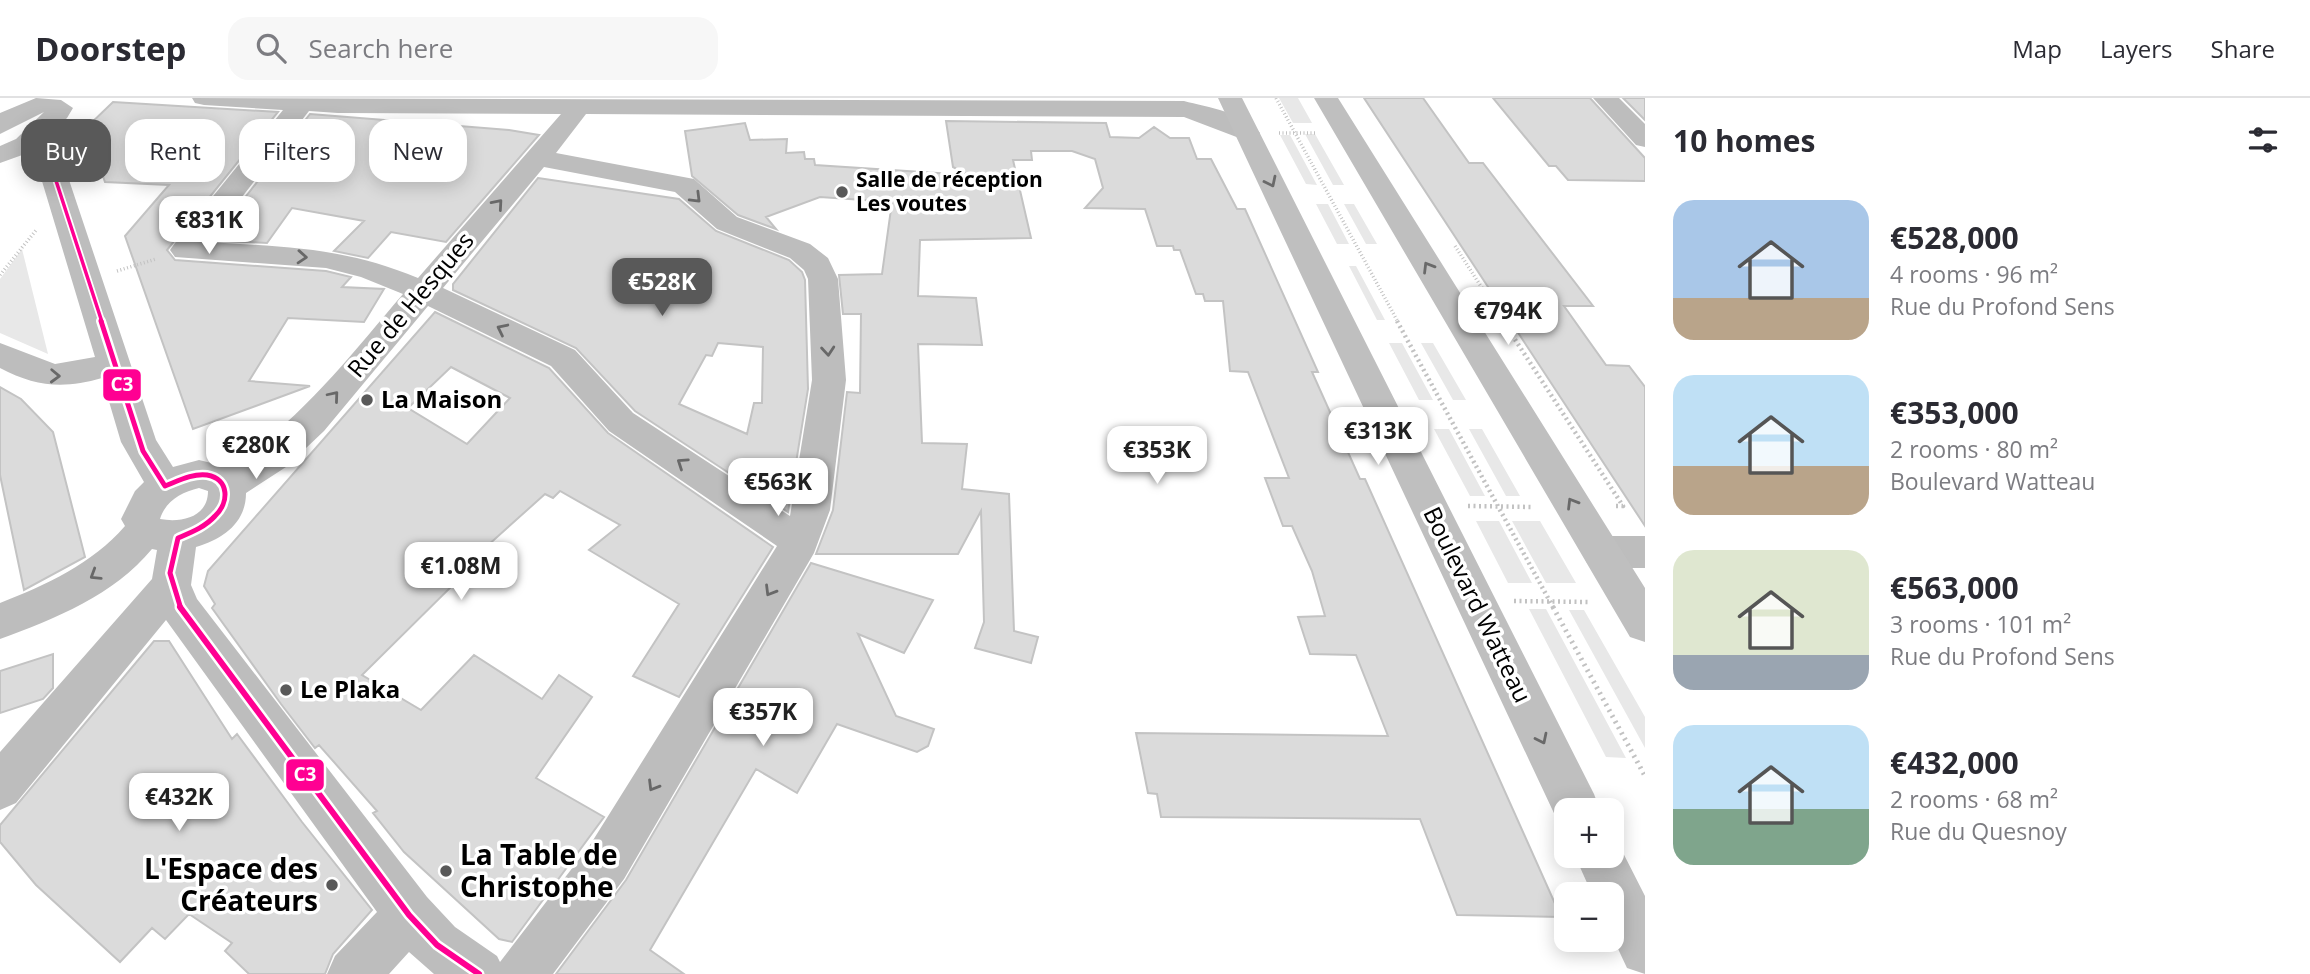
<!DOCTYPE html>
<html lang="en">
<head>
<meta charset="utf-8">
<style>
	:root { --surface:#fff; --page:#f7f7f7; --text:#2b2b33; --muted:#7c7c81; --line:#e1e1e2; --accent:#595959 }
	body { margin:0; font-family:"Open Sans",sans-serif; background:var(--page); color:var(--text); height:100vh; display:flex; flex-direction:column; font-size:26px; white-space:nowrap }
	* { box-sizing:border-box; margin:0 }
	p { font-size:23px; color:var(--muted) }
	.icon { flex:none; width:38px; height:38px; fill:none; stroke:currentColor; stroke-width:2; stroke-linecap:round; stroke-linejoin:round }
	.map { position:relative; flex:1; overflow:hidden }
	.details { display:flex; flex-direction:column; background:var(--surface); width:665px }
	.details>* { flex:none }
	.hud { position:absolute; left:21px; top:21px; width:665px; height:63px; display:flex; gap:14px }
	.fabs { position:absolute; left:1554px; top:700px; display:grid; gap:14px }
	.fabs a { display:grid; place-items:center; width:70px; height:70px; border-radius:14px; background:var(--surface); box-shadow:0 4px 18px #0003; font-size:35px }
	.price { position:absolute; translate:-50% -60px; padding:0 16px; border-radius:14px; background:#fff; color:#222; font-size:23px; line-height:46px; filter:drop-shadow(0 2px 4px #0008) }
	.price::after { content:''; position:absolute; left:50%; top:42px; width:21px; height:16px; margin-left:-10px; background:inherit; clip-path:polygon(0 0,100% 0,50% 100%) }
	.price.current { background:var(--accent); color:#fff }
	ul { padding:0; list-style:none }
	li { display:flex; align-items:center; gap:21px; height:175px; padding:0 28px }
	li span { display:grid; place-items:center; flex:none; width:196px; height:140px; border-radius:21px; color:#555 }
	li>.icon { margin-inline-start:auto }
	span .icon { width:84px; height:84px; fill:#fffc; stroke-width:1 }
	li b { font-size:30px }
	h2 { display:flex; justify-content:space-between; align-items:center; height:84px; padding:0 28px; font-size:30px }
	.tag { padding:0 24px; border-radius:21px; background:var(--surface); box-shadow:0 4px 18px #0003; font-size:24px; line-height:63px }
	.tag.current { background:var(--accent); color:#fff }
	header { display:flex; align-items:center; gap:42px; box-sizing:border-box; height:98px; padding:0 35px; background:var(--surface); border-bottom:2px solid var(--line) }
	header strong { font-size:33px }
	nav { display:flex; gap:38px; margin-inline-start:auto; font-size:24px }
	.search { width:490px; height:63px; background:var(--page); display:flex; align-items:center; gap:18px; box-sizing:border-box; padding:0 24px; border-radius:21px; color:var(--muted); font-size:26px }
	main { display:flex; flex:1; min-height:0 }
	.map>svg:first-child { display:block }
	.green { fill:#e8e8e8 }
	.building { fill:#dbdbdb; stroke:#c3c3c3; stroke-width:2; fill-rule:evenodd }
	.lines { fill:none; stroke-linecap:round; stroke-linejoin:round }
	.path-far2 { stroke:#c2c2c2; stroke-width:3.5; stroke-dasharray:1 2.5; stroke-linecap:butt }
	.path-far1 { stroke:#c2c2c2; stroke-width:4.5; stroke-dasharray:2 3.5; stroke-linecap:butt }
	.path { stroke:#c2c2c2; stroke-width:5; stroke-dasharray:2 4.5; stroke-linecap:butt }
	.minor { fill:#bdbdbd; fill-rule:evenodd }
	.secondary { fill:#bfbfbf; fill-rule:evenodd }
	.bus-1-far2-casing { stroke:#fff; stroke-width:7 }
	.bus-1-far1-casing { stroke:#fff; stroke-width:10 }
	.bus-1-casing { stroke:#fff; stroke-width:11 }
	.bus-1-far2 { stroke:#ff0092; stroke-width:3.5 }
	.bus-1-far1 { stroke:#ff0092; stroke-width:5 }
	.bus-1 { stroke:#ff0092; stroke-width:6 }
	.oneway { stroke:#696969 }
	.oneway2 { stroke:#686868 }
	.poi-dot { fill:#595959; stroke:#fff; stroke-width:2.5 }
	.labels { text-anchor:middle; stroke-width:7; stroke-linejoin:round; paint-order:stroke }
	.far-poi-label { font-size:21px; font-weight:bold; fill:#000; stroke:#fff; text-anchor:start }
	.street-label { font-size:24px; fill:#000; stroke:#fff }
	.poi-label { font-size:24px; font-weight:bold; fill:#000; stroke:#fff; text-anchor:start }
	.near-poi-label { font-size:28px; font-weight:bold; fill:#000; stroke:#fff; text-anchor:start }
	.line-badge { stroke:#fff; stroke-width:2.5 }
	.badge-label { font-size:19px; text-anchor:middle; font-weight:bold; fill:#fff }
</style>
</head>
<body>
<header>
<strong>Doorstep</strong>
<div class="search"><svg class="icon" aria-label="search" viewBox="0 0 24 24"><circle cx="10" cy="10" r="6"/><path d="M15 15l6 6"/></svg>Search here</div>
<nav><a>Map</a><a>Layers</a><a>Share</a></nav>
</header>
<main>
<div class="map">
<svg width="1645" height="876" viewBox="0 0 1645 876">
	<rect width="100%" height="100%" fill="#fff"/>
	<path class="green" d="M1279,0H1298L1312,25H1293Z
		M1305,36H1315L1344,87H1333Z
		M1280,37H1290L1317,87L1306,86Z
		M1316,106H1328L1349,146H1337Z
		M1344,106H1354L1377,146H1366Z
		M22,151L48,256L0,235V181Z
		M1349,168H1356L1385,222H1377Z
		M1389,245H1402L1433,302H1419Z
		M1421,245H1433L1466,302H1453Z
		M1434,331H1449L1485,398H1470Z
		M1469,331H1482L1520,398H1506Z
		M1476,423H1499L1532,485H1508Z
		M1512,423H1540L1576,485H1546Z
		M1529,511H1546L1626,660L1606,659Z
		M1569,512H1584L1645,619V650Z"/>
	<path class="building" d="M1364,0H1423L1469,65H1483L1593,208H1564L1606,267L1629,268L1645,289V428Z
		M1493,0H1590L1645,60V83L1568,82L1556,68H1549Z
		M1623,0H1645V22Z
		M113,4L278,14L167,152L175,162L326,173L351,179L342,189L384,191L364,224L288,220L249,283L310,288L193,331L125,138L169,87L105,84L86,30Z
		M310,16L509,32L539,37L446,144L391,134L368,160L334,153L364,123L292,110L267,145L212,142Z
		M946,23L1106,25L1110,39L1139,40L1154,29L1170,40H1189L1197,61H1211L1237,111H1245L1318,274H1312L1360,381H1365L1561,819L1457,817L1420,721L1161,719L1157,696L1148,695L1136,635L1388,638L1356,557L1310,556L1298,519L1325,518L1312,473L1292,428H1283L1265,380H1289L1248,274L1230,273L1223,203H1205L1203,196H1196L1180,152H1174L1173,148H1157L1145,111L1085,110L1103,90L1095,61L1072,53H1031L1032,62H1013L1031,140L920,142L918,198L976,200L982,247L918,246L922,345L967,346L962,391L1009,396L1014,533L1038,539L1031,565L975,550L984,524L981,413L958,456H816L833,412L847,294L860,295L861,216H843L839,177L882,176L892,104L820,99L766,119L776,131L738,117L692,78L685,33L745,25L750,42L787,41L786,55L804,54L805,61H814L815,67L968,77L953,69Z
		M538,80L679,101L716,133L789,162L802,174L805,182L808,291L788,414L635,313L576,250L453,192V186ZM718,245L763,249L762,305H754L747,336L679,306L706,257L712,258Z
		M435,214L549,270L608,335L773,449L679,599L633,578L679,506L589,452L620,427L560,393L553,400L545,396L457,475L462,478L362,577L421,612L474,557L542,601L559,577L592,599L536,680L604,719L512,844L499,841L404,754L373,715L377,713L319,647L315,650L281,606L212,510L215,506L204,488L208,473ZM451,269L510,300L467,346L408,310Z
		M0,289L21,301L53,334L85,459L24,492L0,377Z
		M811,465L933,502L904,555L858,536L896,618L934,631L928,648L917,654L837,626L797,695L756,671L650,852L684,876H556L626,782Z
		M154,543H169L232,641L237,636L302,724L372,812L333,856L325,876H249L225,853L232,845L189,816L165,841L152,830L120,864L36,787L0,744V727Z
		M53,556V590L43,601L0,615V573Z"/>
	<g class="lines">
		<path class="path-far2" d="M1276,0L1398,224
			M1279,35H1316
			M1455,148L1504,224
			M117,173L156,161
			M0,177L37,131"/>
		<path class="path-far1" d="M1397,223L1554,511
			M1503,223L1623,408H1615
			M1468,408L1533,409
			M1514,503L1589,504"/>
		<path class="path" d="M1553,509L1645,678"/>
		<path class="minor" d="M36,0L61,2L73,10L67,20L43,44L56,49L60,55L156,342L173,369L199,362L228,369C299,325 349,259 403,196L361,179L326,170L175,159L170,152L175,145L283,12L204,7L195,5L192,0L1184,3C1207,9 1246,15 1260,35L1256,41L1247,43L1184,19L586,16L556,55L694,81L737,119L810,146L828,160L838,181L846,282L830,412L814,455L624,781L553,876H434L409,854L389,876H327L335,858L377,814L166,522L16,705L0,712V654L152,481L157,452L152,451C114,497 55,521 0,541V505C46,487 92,466 125,428L121,421L135,393L144,384L121,344L102,280C64,291 36,289 0,270V245L55,266L95,259L35,60L25,56L0,65V48L16,41L44,14L0,36V15ZM309,13L338,15L561,16L418,180C343,149 286,149 207,144ZM544,69L675,94L717,131L790,160L804,172L808,181L812,282L790,418L633,315L575,252L443,190ZM428,208L551,268L609,333L777,448L590,747L500,864L497,858L455,829L427,799L197,501L191,487L196,449C223,441 246,425 246,395L286,369L324,333ZM199,390L208,393C208,419 182,425 160,421C165,404 181,394 199,390Z
			M1593,0H1619L1645,26V49L1636,47Z
			M1601,438H1645V470H1601L1587,465L1582,454L1587,443Z"/>
		<path class="secondary" d="M1218,0H1242L1594,696L1600,712H1566V731L1560,728Z
			M1314,0H1338L1645,490V544L1630,539Z
			M1612,739L1616,741L1645,798V876L1627,870L1612,838V796H1592L1575,758H1612Z"/>
		<g class="bus-1-far2-casing">
			<path id="bus-1-far2" d="M25,47L47,55L102,224"/>
		</g>
		<g class="bus-1-far1-casing">
			<path id="bus-1-far1" d="M101,223L143,353L165,388C178,383 193,375 207,377C230,381 229,405 215,418C205,429 192,434 178,440L170,475L181,511"/>
		</g>
		<g class="bus-1-casing">
			<path id="bus-1" d="M180,509L409,817L437,847L479,876"/>
		</g>
		<use href="#bus-1-far2" class="bus-1-far2"/>
		<use href="#bus-1-far1" class="bus-1-far1"/>
		<use href="#bus-1" class="bus-1"/>
	</g>
	<defs><path id="oneway-chevron" d="M-2-3.5L2.5 0L-2 3.5" fill="none" stroke-width="1.6" stroke-linecap="round" stroke-linejoin="round" transform="scale(1.75)"/></defs>
	<g class="oneway">
		<use href="#oneway-chevron" transform="translate(1271 84) rotate(64)"/>
		<use href="#oneway-chevron" transform="translate(1428 169) rotate(-121)"/>
		<use href="#oneway-chevron" transform="translate(1572 405) rotate(-121)"/>
		<use href="#oneway-chevron" transform="translate(1542 641) rotate(64)"/>
	</g>
	<g class="oneway2">
		<use href="#oneway-chevron" transform="translate(696 100) rotate(45)"/>
		<use href="#oneway-chevron" transform="translate(498 106) rotate(-49)"/>
		<use href="#oneway-chevron" transform="translate(302 159) rotate(4)"/>
		<use href="#oneway-chevron" transform="translate(502 231) rotate(-154)"/>
		<use href="#oneway-chevron" transform="translate(828 253) rotate(85)"/>
		<use href="#oneway-chevron" transform="translate(55 278) rotate(2)"/>
		<use href="#oneway-chevron" transform="translate(334 298) rotate(-50)"/>
		<use href="#oneway-chevron" transform="translate(682 365) rotate(-146)"/>
		<use href="#oneway-chevron" transform="translate(95 477) rotate(148)"/>
		<use href="#oneway-chevron" transform="translate(770 493) rotate(121)"/>
		<use href="#oneway-chevron" transform="translate(653 688) rotate(121)"/>
	</g>
	<g class="poi-dot">
		<circle cx="842" cy="94" r="7"/>
		<circle cx="367" cy="302" r="7"/>
		<circle cx="286" cy="592" r="7"/>
		<circle cx="446" cy="773" r="7"/>
		<circle cx="332" cy="787" r="7"/>
	</g>
	<g class="labels">
		<g class="far-poi-label">
			<text x="856" y="89">Salle de réception<tspan x="856" dy="24">Les voutes</tspan></text>
		</g>
		<g class="street-label">
			<text transform="translate(411 207) rotate(-50)" y="8">Rue de Hesques</text>
			<text transform="translate(1477 507) rotate(64)" y="8">Boulevard Watteau</text>
		</g>
		<g class="poi-label">
			<text x="381" y="310">La Maison</text>
			<text x="300" y="600">Le Plaka</text>
		</g>
		<g class="near-poi-label">
			<text x="460" y="767">La Table de<tspan x="460" dy="32">Christophe</tspan></text>
			<text x="318" y="781" text-anchor="end">L'Espace des<tspan x="318" dy="32">Créateurs</tspan></text>
		</g>
	</g>
	<g class="line-badge">
		<rect x="102" y="270" width="40" height="34" rx="7" fill="#ff0092"/>
		<rect x="285" y="660" width="40" height="34" rx="7" fill="#ff0092"/>
	</g>
	<g class="badge-label">
		<text x="122" y="293">C3</text>
		<text x="305" y="683">C3</text>
	</g>
</svg>
<div class="fabs">
<a>+</a>
<a>−</a>
</div>
<b class="price" style="left:209px;top:158px">€831K</b>
<b class="price current" style="left:662px;top:220px">€528K</b>
<b class="price" style="left:1508px;top:249px">€794K</b>
<b class="price" style="left:1378px;top:369px">€313K</b>
<b class="price" style="left:256px;top:383px">€280K</b>
<b class="price" style="left:1157px;top:388px">€353K</b>
<b class="price" style="left:778px;top:420px">€563K</b>
<b class="price" style="left:461px;top:504px">€1.08M</b>
<b class="price" style="left:763px;top:650px">€357K</b>
<b class="price" style="left:179px;top:735px">€432K</b>
<div class="hud">
<a class="tag current">Buy</a>
<a class="tag">Rent</a>
<a class="tag">Filters</a>
<a class="tag">New</a>
</div>
</div>
<section class="details">
<h2>10 homes<svg class="icon" aria-label="filters" viewBox="0 0 24 24"><path d="M4 7h16M4 17h16"/><circle cx="9" cy="7" r="2"/><circle cx="15" cy="17" r="2"/></svg></h2>
<ul>
<li><span style="background:linear-gradient(#a9c7e8 70%,#b9a48a 0)"><svg class="icon" aria-label="home" viewBox="0 0 24 24"><path d="M3 11l9-7 9 7M6 9v11h12V9"/></svg></span><div><b>€528,000</b><p>4 rooms · 96 m²</p><p>Rue du Profond Sens</p></div></li>
<li><span style="background:linear-gradient(#bfe0f5 65%,#b9a48a 0)"><svg class="icon" aria-label="home" viewBox="0 0 24 24"><path d="M3 11l9-7 9 7M6 9v11h12V9"/></svg></span><div><b>€353,000</b><p>2 rooms · 80 m²</p><p>Boulevard Watteau</p></div></li>
<li><span style="background:linear-gradient(#dfe7d0 75%,#9aa5b1 0)"><svg class="icon" aria-label="home" viewBox="0 0 24 24"><path d="M3 11l9-7 9 7M6 9v11h12V9"/></svg></span><div><b>€563,000</b><p>3 rooms · 101 m²</p><p>Rue du Profond Sens</p></div></li>
<li><span style="background:linear-gradient(#bfe0f5 60%,#7fa58c 0)"><svg class="icon" aria-label="home" viewBox="0 0 24 24"><path d="M3 11l9-7 9 7M6 9v11h12V9"/></svg></span><div><b>€432,000</b><p>2 rooms · 68 m²</p><p>Rue du Quesnoy</p></div></li>
</ul>
</section>
</main>
</body>
</html>
